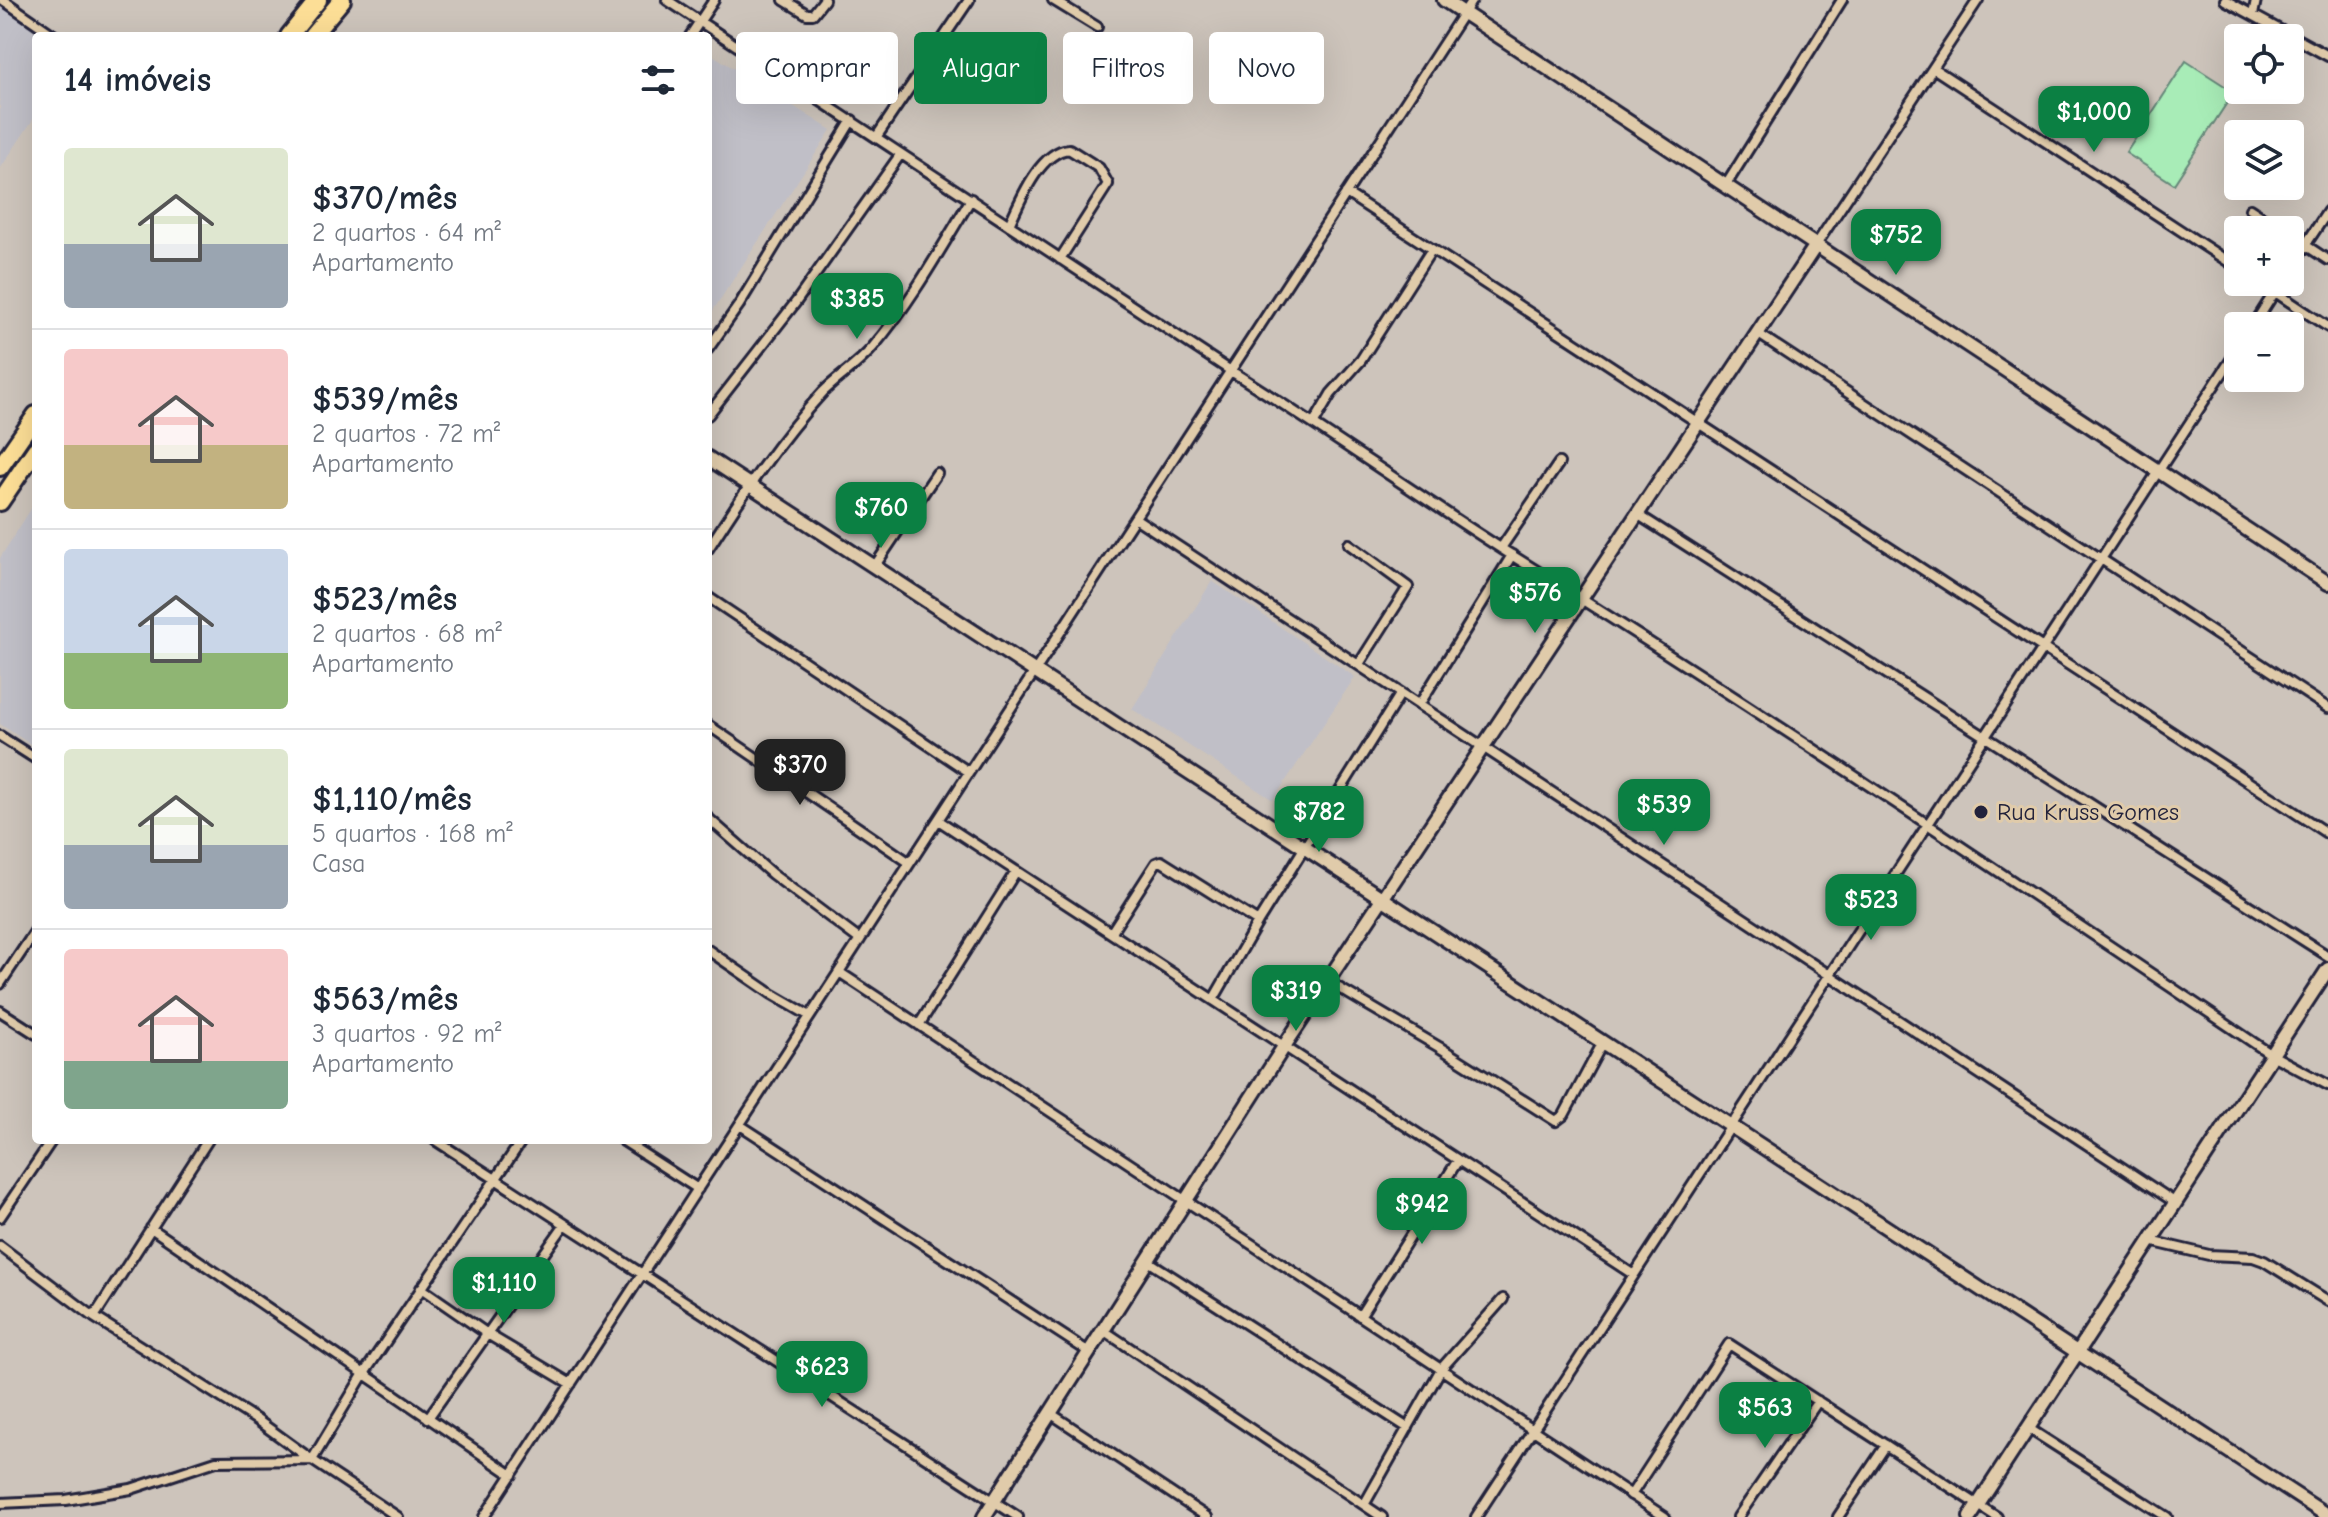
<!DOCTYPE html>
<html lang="pt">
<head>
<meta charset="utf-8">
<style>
	:root { --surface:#fff; --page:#f2f2f3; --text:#1f2937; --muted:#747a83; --line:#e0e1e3; --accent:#0b8043 }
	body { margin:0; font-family:"Comic Neue",sans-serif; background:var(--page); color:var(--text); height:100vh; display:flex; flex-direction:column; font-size:30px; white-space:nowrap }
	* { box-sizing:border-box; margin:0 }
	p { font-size:26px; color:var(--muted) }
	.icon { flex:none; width:44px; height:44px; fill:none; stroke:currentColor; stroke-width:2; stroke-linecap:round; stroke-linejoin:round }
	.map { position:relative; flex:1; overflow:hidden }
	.sheet { position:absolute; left:32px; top:32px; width:680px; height:1112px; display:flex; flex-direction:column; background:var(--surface); border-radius:8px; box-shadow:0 8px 32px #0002 }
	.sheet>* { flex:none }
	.hud { position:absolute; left:736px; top:32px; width:760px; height:72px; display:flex; gap:16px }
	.fabs { position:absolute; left:2224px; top:24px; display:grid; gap:16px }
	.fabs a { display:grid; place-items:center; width:80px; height:80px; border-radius:8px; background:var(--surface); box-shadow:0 8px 32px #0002; font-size:40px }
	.price { position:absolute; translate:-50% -68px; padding:0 18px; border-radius:16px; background:var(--accent); color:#fff; font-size:26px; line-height:52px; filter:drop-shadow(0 2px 4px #0008) }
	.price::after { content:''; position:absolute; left:50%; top:48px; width:24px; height:18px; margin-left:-12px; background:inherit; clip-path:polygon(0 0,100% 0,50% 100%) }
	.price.on { background:#222; color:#fff }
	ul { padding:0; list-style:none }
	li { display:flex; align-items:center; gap:24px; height:200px; padding:0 32px }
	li+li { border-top:2px solid var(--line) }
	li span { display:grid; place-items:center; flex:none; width:224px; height:160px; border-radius:8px; color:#555 }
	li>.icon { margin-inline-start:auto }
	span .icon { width:96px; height:96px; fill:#fffc; stroke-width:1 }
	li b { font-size:34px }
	h2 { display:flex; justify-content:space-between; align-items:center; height:96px; padding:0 32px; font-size:34px }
	.pill { padding:0 28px; border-radius:8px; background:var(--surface); box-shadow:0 8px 32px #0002; font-size:28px; line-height:72px }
	.pill.on { background:var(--accent); color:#fff }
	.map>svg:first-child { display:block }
	.built { fill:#c0bfc7 }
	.green { fill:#a8ecb7; stroke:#658779; stroke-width:2 }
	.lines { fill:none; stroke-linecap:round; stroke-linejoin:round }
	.street-casing { stroke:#22223b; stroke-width:14 }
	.secondary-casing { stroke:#22223b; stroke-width:18 }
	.highway-casing { stroke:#22223b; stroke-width:22 }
	.street { stroke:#e0cbaa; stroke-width:8 }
	.secondary { stroke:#e0cbaa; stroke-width:12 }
	.highway { stroke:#fcde96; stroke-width:16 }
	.poi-dot { fill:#22223b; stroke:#e0cbaa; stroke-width:3 }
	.labels { text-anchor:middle; stroke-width:6; stroke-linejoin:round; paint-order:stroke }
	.poi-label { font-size:24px; fill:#22223b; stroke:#e0cbaa; text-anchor:start }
</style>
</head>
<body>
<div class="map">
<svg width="2328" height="1517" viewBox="0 0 2328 1517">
	<rect width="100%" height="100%" fill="#cdc4bb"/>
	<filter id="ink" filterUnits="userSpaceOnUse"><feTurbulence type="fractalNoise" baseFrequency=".0125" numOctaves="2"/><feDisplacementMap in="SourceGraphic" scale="16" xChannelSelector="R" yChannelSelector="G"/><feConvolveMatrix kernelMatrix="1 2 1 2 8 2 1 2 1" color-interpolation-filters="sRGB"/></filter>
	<g filter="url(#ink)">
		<path class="built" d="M0,5L43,36H36V115L0,169Z
			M708,52L831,130L708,318Z
			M36,501V748L0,724V558Z
			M1212,581L1355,677L1273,800L1132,709Z"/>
		<path class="green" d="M2186,61L2234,92L2174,184L2126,153Z"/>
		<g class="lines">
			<g class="street-casing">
				<path id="street" d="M3,0L55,36
					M667,0L1231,371C1326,430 1418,496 1513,556C1770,717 2021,886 2272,1055L2328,1085
					M784,0L807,14H813L824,0
					M1053,0L1097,27
					M2225,0L2328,56
					M2253,15L2256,0
					M690,36L714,0
					M1933,68L2238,268
					M877,136L969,0
					M1726,185L1842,0
					M1346,193L2328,834
					M2250,209L2282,230
					M1009,225C1020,201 1039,152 1069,149L1099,168L1108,184L1060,259
					M2290,235L2328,260
					M1816,245L1978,0
					M2290,268L2328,211
					M2260,282L2328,327
					M2253,326L2281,282
					M1757,333L2328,708
					M708,349L739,305L852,120
					M708,415L796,302L900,155
					M1314,423L1331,394L1361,360L1432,249
					M1637,514L2328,956
					M1135,518L2176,1203
					M1349,544L1408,587L1359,664
					M1501,548L1559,463
					M708,549C743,494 779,440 823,392C839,376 858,365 873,347C911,302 940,250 971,199
					M874,567L937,473
					M708,597L969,772
					M1419,705L1512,555
					M708,725L910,863
					M0,736L36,759
					M708,818L772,874L860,940
					M938,820L1634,1275
					M1111,933L1156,863L1161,861L1258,922
					M708,950L772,994L810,1016
					M839,972L1665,1517
					M1327,981L1439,1047L1556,1121L1564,1115L1602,1044
					M0,984L36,930
					M1213,1000L1258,922L1401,693
					M0,1011L36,1034
					M919,1025L1016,871
					M740,1125L1089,1352
					M435,1140L1018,1517
					M622,1140L698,1189
					M0,1217L52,1140
					M151,1228L512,1475
					M2150,1241L2209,1255L2253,1257L2264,1261L2328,1301
					M0,1246L94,1317L257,1420L312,1460L363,1375L522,1140
					M1148,1261L1408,1428
					M421,1288L489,1335L571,1384
					M1360,1316L1458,1160
					M94,1317L208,1140
					M1103,1330L1382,1517
					M1050,1413L1207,1517
					M428,1418L565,1224
					M2028,1428L2167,1517
					M1631,1495L1729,1344L1997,1517
					M0,1503L66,1500L131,1489L216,1461L312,1460L398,1517
					M1364,1505L1441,1369L1503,1299
					M484,1517L1472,0
					M1476,1517L2238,349
					M1738,1517L1818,1401
					M1838,1517L1886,1445"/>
			</g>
			<g class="secondary-casing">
				<path id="secondary" d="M1444,0L2328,583
					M708,458L2328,1516
					M984,1517L1285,1045L1816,245
					M1970,1517L2328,969"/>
			</g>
			<g class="highway-casing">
				<path id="highway" d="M289,36L318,0
					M312,36L342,0
					M0,467L36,415
					M0,502L36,449"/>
			</g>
			<use href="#street" class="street"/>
			<use href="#secondary" class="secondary"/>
			<use href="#highway" class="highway"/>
		</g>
	</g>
	<circle class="poi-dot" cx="1981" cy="812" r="8"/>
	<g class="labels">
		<g class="poi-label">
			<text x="1997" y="820">Rua Kruss Gomes</text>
		</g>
	</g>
</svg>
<div class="fabs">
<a><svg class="icon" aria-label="locate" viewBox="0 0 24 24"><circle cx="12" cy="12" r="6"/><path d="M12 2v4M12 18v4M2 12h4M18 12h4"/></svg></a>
<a><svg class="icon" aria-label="layers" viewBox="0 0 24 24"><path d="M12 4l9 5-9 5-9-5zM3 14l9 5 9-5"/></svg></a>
<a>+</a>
<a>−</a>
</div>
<b class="price" style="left:2094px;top:154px">$1,000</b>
<b class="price" style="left:1896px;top:277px">$752</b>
<b class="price" style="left:857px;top:341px">$385</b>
<b class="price" style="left:881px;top:550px">$760</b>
<b class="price" style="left:1535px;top:635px">$576</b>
<b class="price on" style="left:800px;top:807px">$370</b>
<b class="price" style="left:1664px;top:847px">$539</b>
<b class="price" style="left:1319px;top:854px">$782</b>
<b class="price" style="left:1871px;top:942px">$523</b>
<b class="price" style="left:1296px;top:1033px">$319</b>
<b class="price" style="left:1422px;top:1246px">$942</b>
<b class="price" style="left:504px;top:1325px">$1,110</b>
<b class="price" style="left:822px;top:1409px">$623</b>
<b class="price" style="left:1765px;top:1450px">$563</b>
<div class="hud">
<a class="pill">Comprar</a>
<a class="pill on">Alugar</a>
<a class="pill">Filtros</a>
<a class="pill">Novo</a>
</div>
<section class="sheet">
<h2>14 imóveis<svg class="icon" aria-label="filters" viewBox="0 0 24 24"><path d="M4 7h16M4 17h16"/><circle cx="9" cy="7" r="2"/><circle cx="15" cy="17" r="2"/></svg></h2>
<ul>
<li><span style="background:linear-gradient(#dfe7d0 60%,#9aa5b1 0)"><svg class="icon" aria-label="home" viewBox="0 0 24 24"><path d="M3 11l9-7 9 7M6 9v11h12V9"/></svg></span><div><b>$370/mês</b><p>2 quartos · 64 m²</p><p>Apartamento</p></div></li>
<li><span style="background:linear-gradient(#f6c9c9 60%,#c2b280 0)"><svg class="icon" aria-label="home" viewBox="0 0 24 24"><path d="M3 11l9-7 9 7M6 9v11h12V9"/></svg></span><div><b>$539/mês</b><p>2 quartos · 72 m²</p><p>Apartamento</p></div></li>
<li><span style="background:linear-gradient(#c9d6e8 65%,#8fb573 0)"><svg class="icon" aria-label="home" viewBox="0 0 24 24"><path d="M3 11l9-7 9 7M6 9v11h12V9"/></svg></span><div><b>$523/mês</b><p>2 quartos · 68 m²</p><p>Apartamento</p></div></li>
<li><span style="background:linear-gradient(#dfe7d0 60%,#9aa5b1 0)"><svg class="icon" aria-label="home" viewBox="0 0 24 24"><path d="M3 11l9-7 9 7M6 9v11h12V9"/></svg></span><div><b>$1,110/mês</b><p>5 quartos · 168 m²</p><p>Casa</p></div></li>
<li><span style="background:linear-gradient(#f6c9c9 70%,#7fa58c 0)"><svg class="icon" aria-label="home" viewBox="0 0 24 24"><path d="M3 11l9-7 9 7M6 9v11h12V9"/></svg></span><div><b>$563/mês</b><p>3 quartos · 92 m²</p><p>Apartamento</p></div></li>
</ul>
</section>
</div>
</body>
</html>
